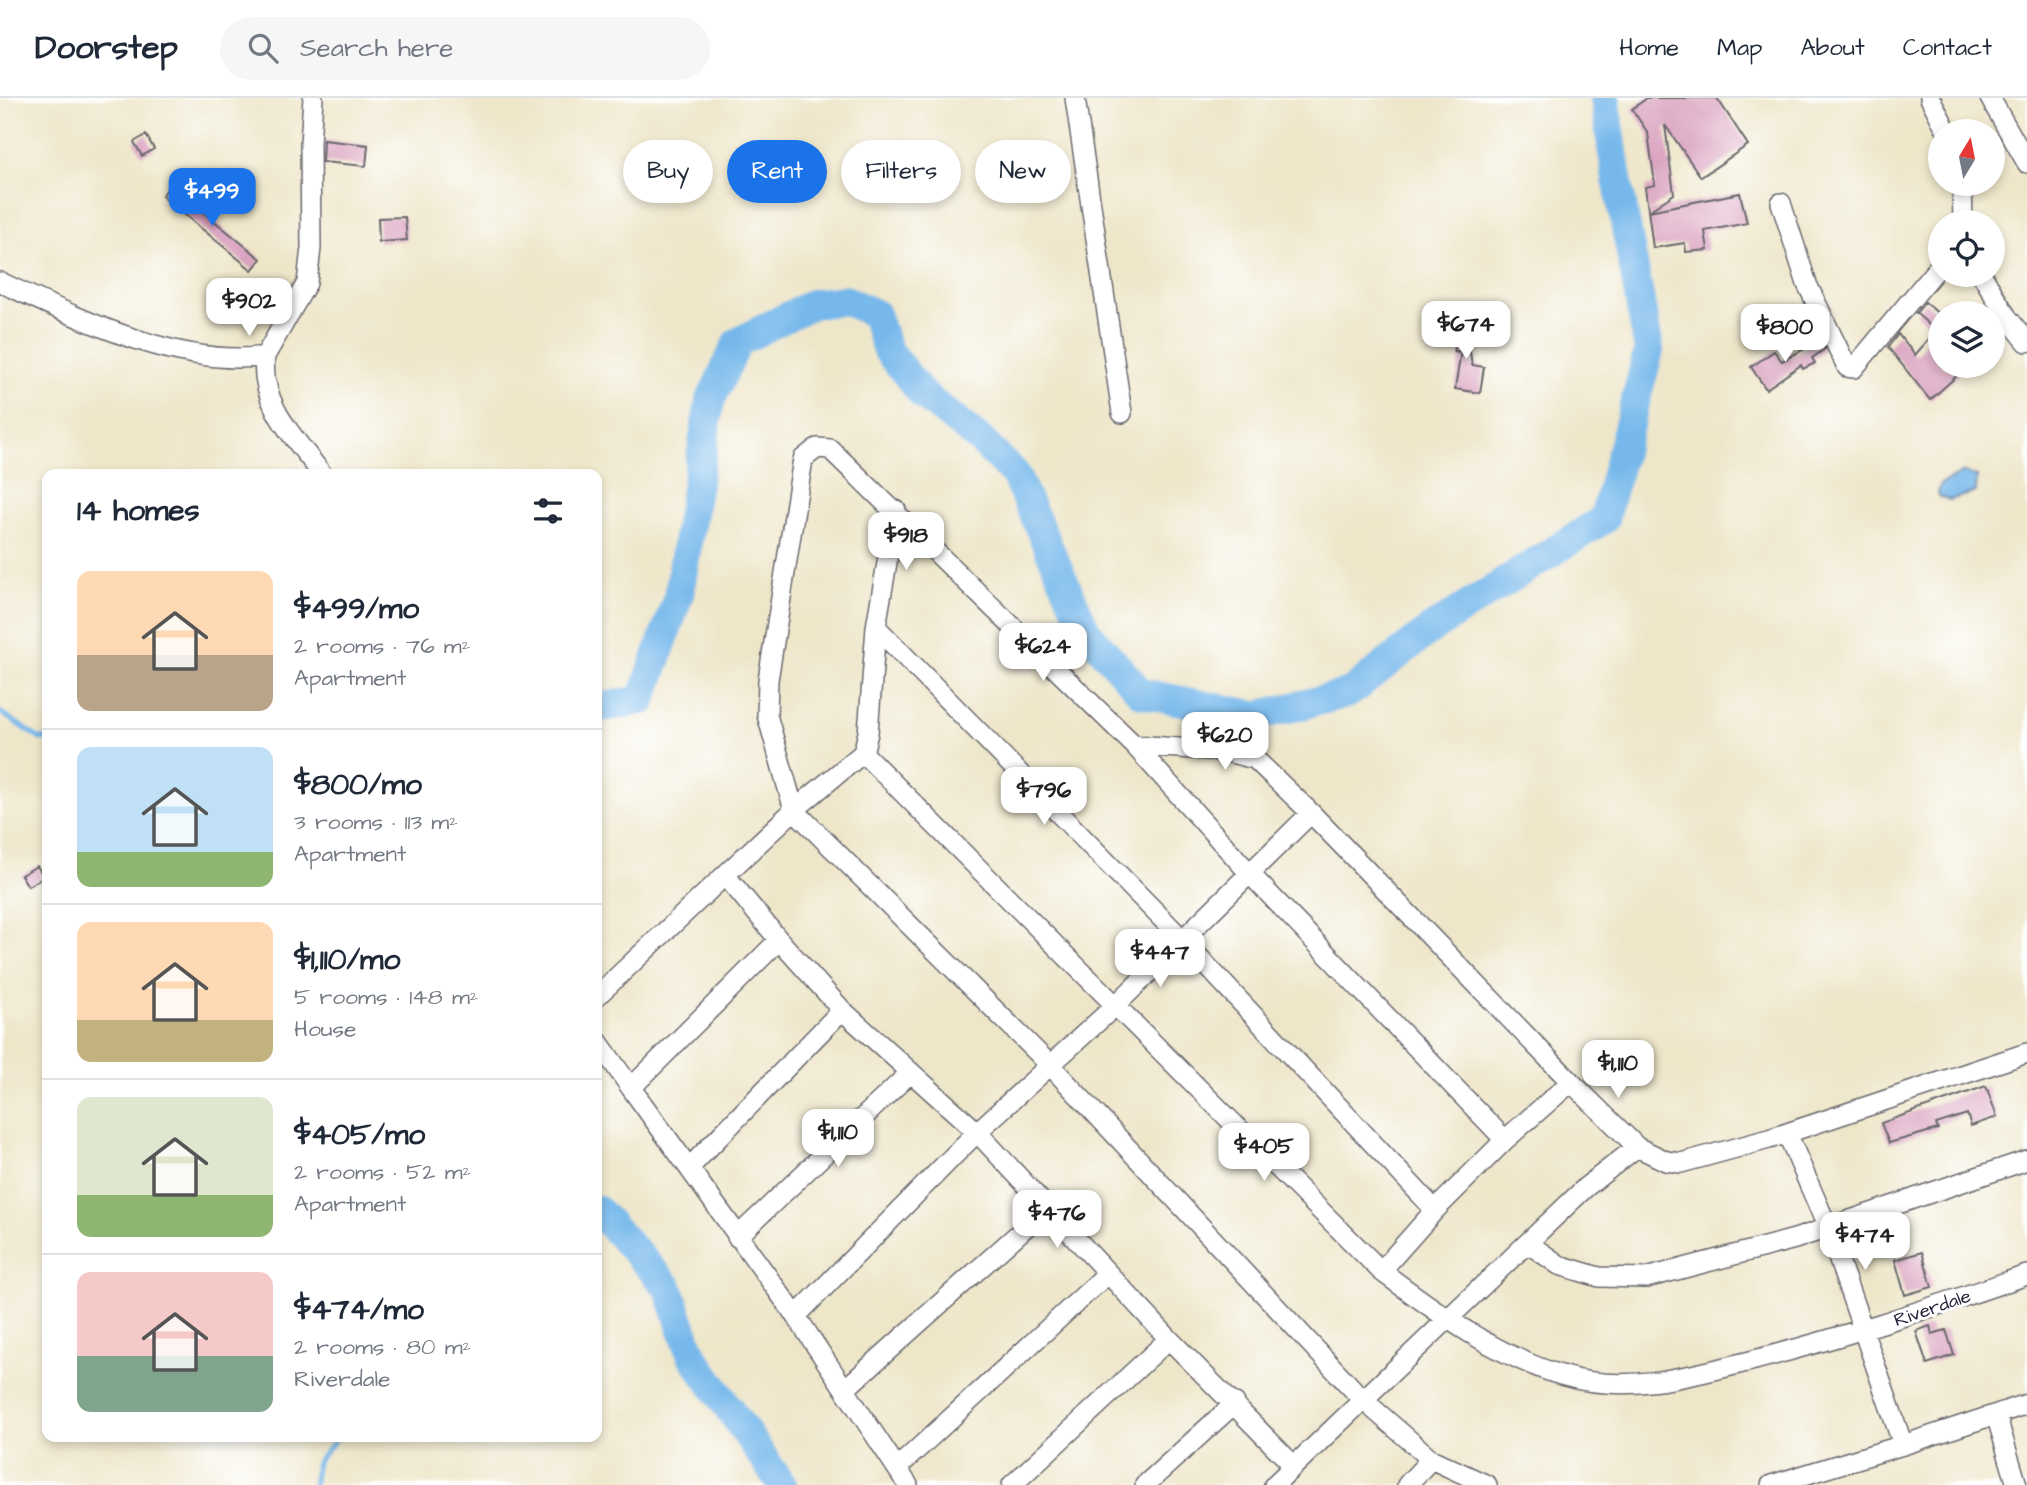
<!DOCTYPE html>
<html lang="en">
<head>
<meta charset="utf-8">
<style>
	:root { --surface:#fff; --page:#f6f6f7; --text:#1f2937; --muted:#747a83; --line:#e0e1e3; --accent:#1a73e8 }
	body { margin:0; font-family:"Architects Daughter",sans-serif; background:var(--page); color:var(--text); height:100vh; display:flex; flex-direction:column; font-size:26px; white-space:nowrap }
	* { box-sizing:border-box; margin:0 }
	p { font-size:23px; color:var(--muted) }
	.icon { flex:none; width:38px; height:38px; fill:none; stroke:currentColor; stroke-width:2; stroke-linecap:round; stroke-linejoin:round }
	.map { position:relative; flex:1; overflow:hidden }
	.drawer { position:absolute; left:42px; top:371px; width:560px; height:973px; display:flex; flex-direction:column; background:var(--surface); border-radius:14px; box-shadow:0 4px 10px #0003 }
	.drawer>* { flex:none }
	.banner { position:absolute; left:623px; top:42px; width:665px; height:63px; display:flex; gap:14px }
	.needle { width:46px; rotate:10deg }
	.buttons { position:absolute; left:1928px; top:21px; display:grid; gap:14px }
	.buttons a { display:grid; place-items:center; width:77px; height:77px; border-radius:50%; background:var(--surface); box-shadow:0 4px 10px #0003; font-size:35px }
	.price { position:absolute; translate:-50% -60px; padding:0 16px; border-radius:14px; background:#fff; color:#222; font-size:23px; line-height:46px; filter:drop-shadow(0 2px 4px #0008) }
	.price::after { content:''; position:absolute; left:50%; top:42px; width:21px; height:16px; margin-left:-10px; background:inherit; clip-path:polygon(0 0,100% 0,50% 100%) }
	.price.selected { background:var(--accent); color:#fff }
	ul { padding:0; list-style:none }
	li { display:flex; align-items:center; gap:21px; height:175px; padding:0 35px }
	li+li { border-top:2px solid var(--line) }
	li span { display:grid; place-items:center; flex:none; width:196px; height:140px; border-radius:14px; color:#555 }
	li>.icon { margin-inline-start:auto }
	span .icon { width:84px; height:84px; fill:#fffc; stroke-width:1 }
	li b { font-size:30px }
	h2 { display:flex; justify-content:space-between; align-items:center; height:84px; padding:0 35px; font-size:30px }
	.pill { padding:0 24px; border-radius:32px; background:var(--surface); box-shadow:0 4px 10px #0003; font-size:24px; line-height:63px }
	.pill.selected { background:var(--accent); color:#fff }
	header { display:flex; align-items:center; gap:42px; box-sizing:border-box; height:98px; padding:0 35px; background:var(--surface); border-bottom:2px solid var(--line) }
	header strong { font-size:33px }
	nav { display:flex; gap:38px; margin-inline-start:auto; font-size:24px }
	.search { width:490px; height:63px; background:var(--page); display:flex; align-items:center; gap:18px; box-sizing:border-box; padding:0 24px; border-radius:38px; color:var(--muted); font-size:26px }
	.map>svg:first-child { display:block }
	.water { fill:#76b8eb; stroke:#4c6d93; stroke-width:2 }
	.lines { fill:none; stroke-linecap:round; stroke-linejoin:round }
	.stream { stroke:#76b8eb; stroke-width:5 }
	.river { stroke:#76b8eb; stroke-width:30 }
	.building { fill:#daa2bf }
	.minor-casing { stroke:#69676d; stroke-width:22 }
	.minor { stroke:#fff; stroke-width:19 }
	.labels { text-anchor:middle; stroke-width:6; stroke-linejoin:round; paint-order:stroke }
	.street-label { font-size:19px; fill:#22223b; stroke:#fff }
</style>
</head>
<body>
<header>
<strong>Doorstep</strong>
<div class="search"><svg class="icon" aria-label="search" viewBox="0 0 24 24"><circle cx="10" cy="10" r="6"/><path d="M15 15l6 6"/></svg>Search here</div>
<nav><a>Home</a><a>Map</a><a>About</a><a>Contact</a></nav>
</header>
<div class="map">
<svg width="2027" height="1387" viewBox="0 0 2027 1387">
	<rect width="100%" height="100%" fill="#fff"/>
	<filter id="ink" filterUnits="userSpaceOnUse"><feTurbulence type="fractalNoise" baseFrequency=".0143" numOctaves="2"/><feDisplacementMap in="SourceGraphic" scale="14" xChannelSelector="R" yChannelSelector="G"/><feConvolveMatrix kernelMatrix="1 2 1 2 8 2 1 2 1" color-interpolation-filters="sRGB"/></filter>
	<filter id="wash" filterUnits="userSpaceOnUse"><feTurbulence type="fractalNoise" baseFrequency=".00686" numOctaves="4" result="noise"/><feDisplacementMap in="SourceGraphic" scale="28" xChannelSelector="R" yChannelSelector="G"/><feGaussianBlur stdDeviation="1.57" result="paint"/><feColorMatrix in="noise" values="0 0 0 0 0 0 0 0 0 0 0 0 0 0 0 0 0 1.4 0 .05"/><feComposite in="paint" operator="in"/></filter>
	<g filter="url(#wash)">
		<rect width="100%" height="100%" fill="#eee6c9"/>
		<path class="water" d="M1964,374L1977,379L1976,394L1950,402L1940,399L1938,395L1941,386Z"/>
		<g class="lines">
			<path class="stream" d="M0,614L40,641L47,640
				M313,1387L317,1364L338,1339"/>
			<path class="river" d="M597,610L642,602L679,496L710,303L738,244L812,206L845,202L875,216L887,252L923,297L980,342L1015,376L1087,534L1141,595L1257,618L1349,595L1431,531L1604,421L1649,252L1616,75L1605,0
				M597,1112L668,1189L692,1257L782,1387"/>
		</g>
		<g id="blocks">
			<path class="building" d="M1647,0H1717L1748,47L1701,79L1665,27L1674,96L1649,113L1740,95L1747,125L1705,133L1708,152L1686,154L1685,145L1653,150L1645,89L1655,87L1648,35L1632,11Z
				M146,37L154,51L142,58L134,44Z
				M323,42L368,47L366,68L322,64Z
				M170,87L261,161L252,172L162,98Z
				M405,119L407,142L379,144L378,120Z
				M1925,204L1941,218V268H1968L1930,302L1888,249L1898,236L1915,257L1936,233L1916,215Z
				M1465,223L1472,267L1484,269L1480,295L1455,291L1461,253L1455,254L1450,225Z
				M1821,242L1825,251L1812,260L1815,265L1803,271L1801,267L1766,291L1751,269L1774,253L1782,263Z
				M37,768L44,779L28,788L21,777Z
				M1986,988L1997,1019L1971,1028L1967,1016L1936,1026L1938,1031L1889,1045L1881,1025Z
				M1922,1154L1932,1189L1905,1197L1895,1162Z
				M1930,1228L1932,1236L1946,1232L1954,1257L1927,1266L1916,1233Z"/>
		</g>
	</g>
	<g filter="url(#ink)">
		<use href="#blocks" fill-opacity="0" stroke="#69676d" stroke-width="2"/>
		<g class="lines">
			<g class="minor-casing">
				<path id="minor" d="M1075,0L1122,315
					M1930,0L1947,33
					M1990,0L2027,65
					M1962,86L1963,124
					M1781,105L1807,186L1847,269L1854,270L1941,166
					M1982,177L2007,219L2027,244
					M0,184C76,219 180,271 265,258L307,185L311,150L310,46L313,0
					M265,258C259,306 295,340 322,376
					M876,529L896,412
					M1134,647L1223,653L1255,661L1311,715L1571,984L1505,1042L1435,1112L1381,1173
					M863,655L1381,1173C1438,1215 1495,1258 1564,1278C1628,1297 1695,1277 1758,1261C1849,1238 1938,1207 2027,1177
					M779,842L725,777L794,712L863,655L868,635L876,529L1182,841L1435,1112
					M597,898L725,777
					M597,942L631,990
					M1571,984L1637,1049
					M1787,1035L1827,1128L1903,1347L2027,1306
					M690,1069L842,912
					M737,1139L911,974
					M1529,1146L1559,1167L1599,1179L1646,1180L1795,1141L2027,1062
					M796,1218L908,1387
					M1169,1241L977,1034L842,912L779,842L631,990L796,1218L977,1034L1115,908L1311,715
					M845,1291L1046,1111
					M1996,1317L2017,1387
					M897,1370L1107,1176
					M1012,1387L1169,1241L1294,1368
					M1145,1387L1235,1305
					M1274,1387L1586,1089L1637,1049L1666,1063L1681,1065L1769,1041L2027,955
					M1407,1387L1431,1361
					M1487,1387L1431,1361L1362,1301L1051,968L794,712L767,617L768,582L803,361L817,350L830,351L1134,647L1251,777L1505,1042
					M1771,1387L1903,1347"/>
			</g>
			<use href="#minor" class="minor"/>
		</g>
	</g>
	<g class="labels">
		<g class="street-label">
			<text transform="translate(1932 1209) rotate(-19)" y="7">Riverdale</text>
		</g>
	</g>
</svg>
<div class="buttons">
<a><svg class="needle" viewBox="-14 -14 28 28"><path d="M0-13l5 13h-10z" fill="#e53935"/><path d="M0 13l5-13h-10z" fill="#747a83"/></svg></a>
<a><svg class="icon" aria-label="locate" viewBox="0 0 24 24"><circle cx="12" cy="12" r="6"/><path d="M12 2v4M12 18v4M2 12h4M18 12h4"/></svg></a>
<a><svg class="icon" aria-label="layers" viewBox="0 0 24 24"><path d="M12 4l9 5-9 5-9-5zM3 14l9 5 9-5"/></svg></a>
</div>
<b class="price selected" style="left:212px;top:130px">$499</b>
<b class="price" style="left:249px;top:240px">$902</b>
<b class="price" style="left:1466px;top:263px">$674</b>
<b class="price" style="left:1785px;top:266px">$800</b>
<b class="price" style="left:906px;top:474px">$918</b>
<b class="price" style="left:1043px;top:585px">$624</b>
<b class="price" style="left:1225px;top:674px">$620</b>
<b class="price" style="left:1044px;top:729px">$796</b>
<b class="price" style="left:1160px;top:891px">$447</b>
<b class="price" style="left:1618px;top:1002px">$1,110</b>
<b class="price" style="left:838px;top:1071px">$1,110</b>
<b class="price" style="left:1264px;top:1085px">$405</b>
<b class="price" style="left:1057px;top:1152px">$476</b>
<b class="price" style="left:1865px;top:1174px">$474</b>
<div class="banner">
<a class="pill">Buy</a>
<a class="pill selected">Rent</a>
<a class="pill">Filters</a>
<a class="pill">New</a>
</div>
<section class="drawer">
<h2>14 homes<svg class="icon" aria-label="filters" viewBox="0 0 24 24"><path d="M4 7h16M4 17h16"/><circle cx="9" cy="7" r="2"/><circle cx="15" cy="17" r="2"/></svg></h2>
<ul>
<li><span style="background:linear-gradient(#ffd9b3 60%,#b9a48a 0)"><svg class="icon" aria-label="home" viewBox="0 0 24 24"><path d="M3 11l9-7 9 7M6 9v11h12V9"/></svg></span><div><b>$499/mo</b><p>2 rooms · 76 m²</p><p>Apartment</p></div></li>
<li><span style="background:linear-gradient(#bfe0f5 75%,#8fb573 0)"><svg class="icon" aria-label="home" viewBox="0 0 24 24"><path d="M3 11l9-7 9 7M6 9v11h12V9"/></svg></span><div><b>$800/mo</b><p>3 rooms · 113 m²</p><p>Apartment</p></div></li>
<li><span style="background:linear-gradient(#ffd9b3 70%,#c2b280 0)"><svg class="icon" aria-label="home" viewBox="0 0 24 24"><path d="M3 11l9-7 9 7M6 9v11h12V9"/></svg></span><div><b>$1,110/mo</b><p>5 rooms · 148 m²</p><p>House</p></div></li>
<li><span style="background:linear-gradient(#dfe7d0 70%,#8fb573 0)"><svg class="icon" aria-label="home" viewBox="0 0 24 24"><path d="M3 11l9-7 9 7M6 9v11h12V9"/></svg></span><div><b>$405/mo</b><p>2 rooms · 52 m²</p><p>Apartment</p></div></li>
<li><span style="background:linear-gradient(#f6c9c9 60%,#7fa58c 0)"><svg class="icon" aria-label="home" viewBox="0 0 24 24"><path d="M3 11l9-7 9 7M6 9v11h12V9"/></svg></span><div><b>$474/mo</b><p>2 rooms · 80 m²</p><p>Riverdale</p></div></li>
</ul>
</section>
</div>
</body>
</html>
